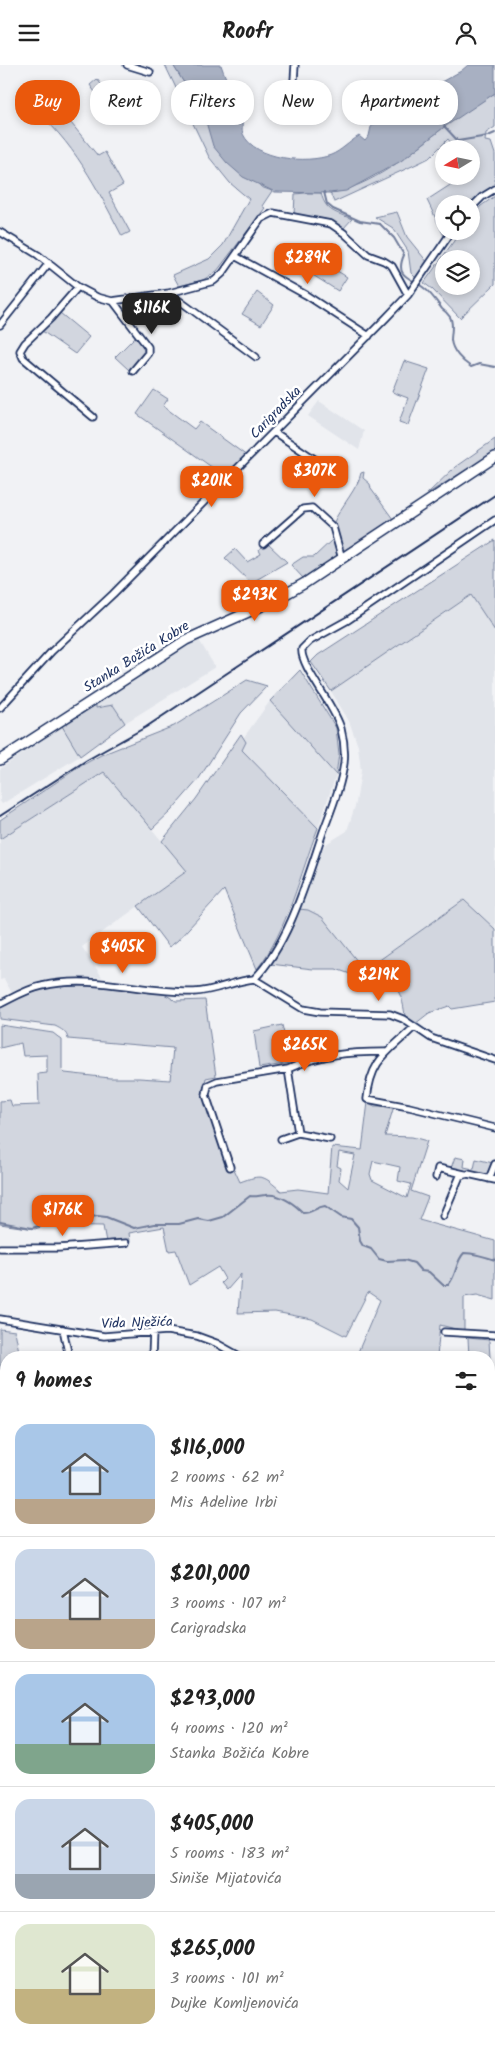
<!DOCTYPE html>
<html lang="en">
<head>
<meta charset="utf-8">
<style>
	:root { --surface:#fff; --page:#f2f2f2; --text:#222; --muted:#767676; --line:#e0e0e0; --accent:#ea580c }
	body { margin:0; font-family:Kalam,sans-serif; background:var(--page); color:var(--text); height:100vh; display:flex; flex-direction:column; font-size:19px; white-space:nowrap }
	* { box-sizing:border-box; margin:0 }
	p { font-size:16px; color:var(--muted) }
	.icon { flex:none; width:28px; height:28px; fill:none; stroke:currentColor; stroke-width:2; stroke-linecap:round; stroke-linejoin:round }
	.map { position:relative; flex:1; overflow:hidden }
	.side { position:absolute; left:0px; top:1286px; width:495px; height:696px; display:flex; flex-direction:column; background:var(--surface); border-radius:20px 20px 0 0; box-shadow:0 2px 8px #0003 }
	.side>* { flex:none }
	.guide { position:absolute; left:15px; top:15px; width:465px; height:45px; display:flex; gap:10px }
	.needle { width:32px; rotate:260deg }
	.controls { position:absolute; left:435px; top:75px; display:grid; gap:10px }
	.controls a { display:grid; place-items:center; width:45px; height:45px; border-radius:50%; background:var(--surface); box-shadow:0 2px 8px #0003; font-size:25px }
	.price { position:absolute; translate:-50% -42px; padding:0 11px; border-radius:10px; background:var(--accent); color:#fff; font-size:16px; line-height:32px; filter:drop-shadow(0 1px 2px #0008) }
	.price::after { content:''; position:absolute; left:50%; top:30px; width:15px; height:11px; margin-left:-8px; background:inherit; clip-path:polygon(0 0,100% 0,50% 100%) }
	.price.active { background:#222; color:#fff }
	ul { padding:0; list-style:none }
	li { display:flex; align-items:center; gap:15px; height:125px; padding:0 15px }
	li+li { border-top:1px solid var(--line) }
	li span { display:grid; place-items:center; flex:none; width:140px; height:100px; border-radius:15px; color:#555 }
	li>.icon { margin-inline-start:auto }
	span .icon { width:60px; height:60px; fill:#fffc; stroke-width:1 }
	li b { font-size:21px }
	h2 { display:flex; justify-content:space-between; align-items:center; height:60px; padding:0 15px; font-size:21px }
	.tag { padding:0 18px; border-radius:20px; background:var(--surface); box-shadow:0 2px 8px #0003; font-size:18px; line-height:45px }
	.tag.active { background:var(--accent); color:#fff }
	header { display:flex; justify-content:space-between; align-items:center; height:65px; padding:0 15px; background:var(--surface); font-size:22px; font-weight:600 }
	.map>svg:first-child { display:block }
	.built { fill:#e1e4ea }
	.green { fill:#d2d6df; stroke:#76829e; fill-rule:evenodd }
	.water { fill:#a8b0c2; stroke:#707c9a }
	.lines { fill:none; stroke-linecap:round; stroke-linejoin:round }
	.stream { stroke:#707c9a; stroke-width:2 }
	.street-casing { stroke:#1b2f5e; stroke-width:9 }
	.secondary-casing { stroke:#1b2f5e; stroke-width:12 }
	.street { stroke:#fff; stroke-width:5.5 }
	.secondary { stroke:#fff; stroke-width:9 }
	.rail { stroke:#1b2f5e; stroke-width:2 }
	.labels { text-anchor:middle; stroke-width:5; stroke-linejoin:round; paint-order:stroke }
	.street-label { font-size:14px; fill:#1b2f5e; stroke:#fff }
</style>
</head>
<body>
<header><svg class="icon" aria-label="menu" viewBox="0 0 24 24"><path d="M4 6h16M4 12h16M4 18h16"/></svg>Roofr<svg class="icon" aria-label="person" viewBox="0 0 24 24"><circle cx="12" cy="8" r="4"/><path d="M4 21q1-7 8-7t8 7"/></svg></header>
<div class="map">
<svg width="495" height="1982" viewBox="0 0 495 1982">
	<rect width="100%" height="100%" fill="#f1f2f5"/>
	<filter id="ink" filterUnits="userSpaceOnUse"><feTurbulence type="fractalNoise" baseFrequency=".02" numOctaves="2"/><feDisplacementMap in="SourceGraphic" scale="10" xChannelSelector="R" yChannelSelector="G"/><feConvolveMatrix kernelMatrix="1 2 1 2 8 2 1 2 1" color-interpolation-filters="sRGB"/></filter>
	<g filter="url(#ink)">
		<path class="built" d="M319,336L364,366L359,385L308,351Z
			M471,530L495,566V864L464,835L371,901L358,897L322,852L308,845L299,844L321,786L326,779L347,766L356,738L361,706L358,681L349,656L331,626Z
			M199,575L215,602L125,658L113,640L96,643V640L167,591Z
			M270,636L336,710L318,763L242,685L246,677L244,672Z
			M62,661L80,691L2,739L0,736V704Z
			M104,707L187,806L82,882L102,912L57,915L35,919L12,928L4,914L0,915V774Z"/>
		<path class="green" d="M165,0H173L204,50L261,122L272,126L262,141L265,143L217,206L203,215L179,221L173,210L209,194L223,180L249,134L230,118L209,92Z
			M97,14L112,33L104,40L90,20Z
			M42,27L55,36L53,39L71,58L98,91L105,87L123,120L109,128L130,167L122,171C97,123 73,75 30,41Z
			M495,28V62L486,68L485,76L491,77L495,89V123L471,142V139H444V166H451L445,173L427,135L464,111H471V107L474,104L471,98V84L454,82L448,74L429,93L421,97L334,137L330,128C371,122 412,88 444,62C460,49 478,39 495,28Z
			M305,128H321C326,147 335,147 352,154L343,164L330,155L294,150L295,129Z
			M495,131V219L460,253L432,224L424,218L461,166H471V152L481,141ZM444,194H471V221H444Z
			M397,147L407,172L428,198L416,213L411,208L408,186L393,163L375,152Z
			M308,188L347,212L338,226L300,202Z
			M257,227L274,240L261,260L242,249Z
			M60,248L89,272L75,289L42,266Z
			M136,271L144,283V287L129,305L115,292Z
			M404,296L429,304L408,360L399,357L408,333L392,327Z
			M154,325L168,334L163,341L194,364L200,357L247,391L227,413L137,349Z
			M495,374V387L427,429L455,402Z
			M364,407L363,413L370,419L371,424L393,454L343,486L334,457C341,441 358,423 361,408Z
			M333,474L338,490L303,513L291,500L303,492H314Z
			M495,475V566L471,530L331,626L311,597L318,590Z
			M268,479L287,497L251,518L225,493L235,484L247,497L261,489L259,485Z
			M300,605L336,663L339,689L336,710L270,636Z
			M247,615L267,621L241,648L198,715L171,746L152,764L104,707L0,774V755L79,702L101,690L174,661Z
			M96,640V643L113,640L125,658L80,691L62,661Z
			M241,669L246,677L242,685L318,763C300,809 288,865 257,904L224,825L177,876L169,882L138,841L187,806L162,776L196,734Z
			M464,835L495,864V937L452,944L449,941L429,948L415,959L405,952C403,930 397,920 379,906L356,911L336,904H313L270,899L299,844L308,845L322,852L358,897L371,901Z
			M106,920L161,927L176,936L205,935L216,1011L206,1013L203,1027L228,1106L234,1104L240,1117C262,1109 263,1110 281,1126L298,1124L328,1128L332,1082L362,1085L368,1037L374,1041H394L385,1071L412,1072L427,1076L411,1126L428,1132L419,1155L495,1176V1235L477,1230L464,1232V1266L440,1260L437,1292H378L358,1287L380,1235L368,1227L346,1271L312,1254L275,1247L238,1248L241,1209L227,1225L221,1218L225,1214L218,1202L189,1220L176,1185L169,1186L164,1162L129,1168L130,1176L106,1177L103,1161L47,1160L35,1164L0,1159V1036L10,1035L12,1041L39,1040L38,1009L47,1008V990L23,991L21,978L0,983V960L53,968L62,975V1005L65,1008L110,1013H139L170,1015L173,983L68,974C67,967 61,964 55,961L0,954V941L40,924L51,922ZM339,1087L355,1090L348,1123L339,1115L341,1103L337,1101ZM373,1096L400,1102L398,1116L411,1119L407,1133L372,1115L370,1109Z
			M282,960L291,998L259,1003L254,966Z
			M455,1092L465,1094L464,1102L474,1104L476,1094L493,1098L489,1110L485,1111L451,1103Z
			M0,1264L15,1266L20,1292H6V1376L0,1378Z
			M468,1273L489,1275L491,1311L489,1312V1292H469Z
			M489,1428H495V1458H489Z
			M0,1470L6,1493V1530L0,1531Z
			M6,1548V1604H0V1549Z
			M0,1672L6,1673V1704H2L1,1718Z
			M0,1791L6,1792V1817L0,1816Z
			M0,1824L6,1825V1898L3,1899L6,1932L0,1931Z
			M495,1845V1909L489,1911V1846Z
			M0,1956L6,1957V1976H9V1982H0Z
			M47,1976H199L191,1980L176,1982H44Z
			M310,1976H459L460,1982H315Z"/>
		<path class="water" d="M173,0H221C227,18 237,36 242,54C243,59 241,64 243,69C255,95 307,99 331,90C341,86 349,77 359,71L365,76L369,71L371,62L379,55L395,48L425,26L461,6L468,0H495V28L443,63L401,96L346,126L330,128L275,127L243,112L227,98L213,81L204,50Z"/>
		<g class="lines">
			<path class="stream" d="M444,61L458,76L488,71L495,68
				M324,127L327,139L333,144L360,156L380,159L394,173L404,190C394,213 411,212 424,223C431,228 437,237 442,244C445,246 448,249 450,252C454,259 451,268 451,275C452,286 462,296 471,302L479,299L495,302
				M0,1157L32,1163L48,1158L98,1151L106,1152L134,1163L154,1159H179L198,1154L209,1156L223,1152L250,1131C257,1132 260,1130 266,1130C279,1128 295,1139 303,1148C312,1148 316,1142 325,1141L341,1152L351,1154L358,1162L360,1176L363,1181L371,1184L379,1194L387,1196L404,1195L414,1198L421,1206L429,1207L443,1220H448C457,1211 455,1197 464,1188C472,1188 487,1192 495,1195
				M0,1953H6"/>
			<g class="street-casing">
				<path id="street" d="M127,0L150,7
					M294,15L295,0
					M471,143L482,132L495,124
					M0,167L38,190L78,222L97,232L112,236L169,228L214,216L223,208L261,154L273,148L331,159L344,168L368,190L384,196L392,201L408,230
					M235,191L306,230L369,271
					M78,222L51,253L25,278L20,286L23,293L93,352
					M169,228L256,292
					M113,236L148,282V288L133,306
					M0,260L49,198
					M274,367L337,409
					M263,479L303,444L312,443L333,462L342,494
					M0,643L52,586L113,529L386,253L408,230L452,166
					M254,914C289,879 307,814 323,767C331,745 341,722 344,698C345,688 344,675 341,664C336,642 299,600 302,584L310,576L348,555L495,455
					M254,914L303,944L320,947L390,949L403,954L431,973L495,995
					M0,939C14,932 27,924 42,921C93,909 143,928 194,927C216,926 233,916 254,914
					M414,962C388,988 371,993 367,1034L409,1042L495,1063
					M281,1074L298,1068
					M330,1074L298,1068L288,1004C321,989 349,987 385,987
					M230,1102L206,1030L208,1020L217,1016L288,1004
					M436,1112L438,1103L464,1109
					M489,1114L495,1099
					M443,1151L460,1111L468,1109L495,1115
					M0,1183H59L126,1178
					M0,1254L104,1271L167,1266L197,1271L216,1278L241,1292
					M63,1264L69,1292
					M444,1267L495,1270
					M152,1292L153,1267
					M489,1356L495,1352
					M489,1357L495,1363
					M0,1439L6,1462
					M0,1539L6,1538
					M495,1582C488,1605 487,1627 495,1650
					M0,1612H6
					M489,1699H495
					M0,1737L6,1738
					M0,1820H6
					M489,1933L495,1932
					M466,1976V1982"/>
			</g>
			<g class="secondary-casing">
				<path id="secondary" d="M0,695L186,575L275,535L305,518L495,392"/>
			</g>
			<use href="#street" class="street"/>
			<use href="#secondary" class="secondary"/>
			<path class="rail" d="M0,751L87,695L146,662L495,430"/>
		</g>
	</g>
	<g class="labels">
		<g class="street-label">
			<text transform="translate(275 347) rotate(-46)" y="5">Carigradska</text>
			<text transform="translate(136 591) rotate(-32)" y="5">Stanka Božića Kobre</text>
			<text transform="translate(137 1257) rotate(-2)" y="5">Vida Nježića</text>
		</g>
	</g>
</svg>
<div class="controls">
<a><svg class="needle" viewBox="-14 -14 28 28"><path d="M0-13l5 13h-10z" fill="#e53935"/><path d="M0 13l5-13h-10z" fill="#767676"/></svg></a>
<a><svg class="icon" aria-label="locate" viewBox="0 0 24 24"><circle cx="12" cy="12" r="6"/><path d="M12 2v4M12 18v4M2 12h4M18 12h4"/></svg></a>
<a><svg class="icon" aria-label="layers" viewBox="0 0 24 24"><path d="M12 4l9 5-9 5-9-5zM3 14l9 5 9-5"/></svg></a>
</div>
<b class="price" style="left:308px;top:220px">$289K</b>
<b class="price active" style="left:152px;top:270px">$116K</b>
<b class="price" style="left:315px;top:433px">$307K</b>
<b class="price" style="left:212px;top:443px">$201K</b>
<b class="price" style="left:255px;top:557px">$293K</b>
<b class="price" style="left:123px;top:909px">$405K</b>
<b class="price" style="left:379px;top:937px">$219K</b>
<b class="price" style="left:305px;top:1007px">$265K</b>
<b class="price" style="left:63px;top:1172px">$176K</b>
<div class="guide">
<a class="tag active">Buy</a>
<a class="tag">Rent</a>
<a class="tag">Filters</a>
<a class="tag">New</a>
<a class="tag">Apartment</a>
</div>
<section class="side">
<h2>9 homes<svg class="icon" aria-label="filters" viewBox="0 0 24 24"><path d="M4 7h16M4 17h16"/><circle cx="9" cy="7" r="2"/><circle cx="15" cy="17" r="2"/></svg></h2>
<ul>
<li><span style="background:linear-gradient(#a9c7e8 75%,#b9a48a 0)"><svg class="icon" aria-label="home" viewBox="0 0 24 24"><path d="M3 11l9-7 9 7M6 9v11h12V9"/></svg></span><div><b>$116,000</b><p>2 rooms · 62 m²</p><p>Mis Adeline Irbi</p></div></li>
<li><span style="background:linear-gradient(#c9d6e8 70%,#b9a48a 0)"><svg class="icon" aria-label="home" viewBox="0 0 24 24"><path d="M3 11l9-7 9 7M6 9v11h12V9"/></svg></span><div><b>$201,000</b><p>3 rooms · 107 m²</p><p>Carigradska</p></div></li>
<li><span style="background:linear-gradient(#a9c7e8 70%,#7fa58c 0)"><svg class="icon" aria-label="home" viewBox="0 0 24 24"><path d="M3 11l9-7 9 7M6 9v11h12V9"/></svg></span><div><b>$293,000</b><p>4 rooms · 120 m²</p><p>Stanka Božića Kobre</p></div></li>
<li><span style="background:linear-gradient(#c9d6e8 75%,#9aa5b1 0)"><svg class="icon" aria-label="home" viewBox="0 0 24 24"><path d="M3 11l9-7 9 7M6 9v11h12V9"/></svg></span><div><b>$405,000</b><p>5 rooms · 183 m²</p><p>Siniše Mijatovića</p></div></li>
<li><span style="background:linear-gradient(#dfe7d0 65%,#c2b280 0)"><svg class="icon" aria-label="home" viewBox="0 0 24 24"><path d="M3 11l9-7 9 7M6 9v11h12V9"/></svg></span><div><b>$265,000</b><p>3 rooms · 101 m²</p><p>Dujke Komljenovića</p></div></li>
</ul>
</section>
</div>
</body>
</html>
